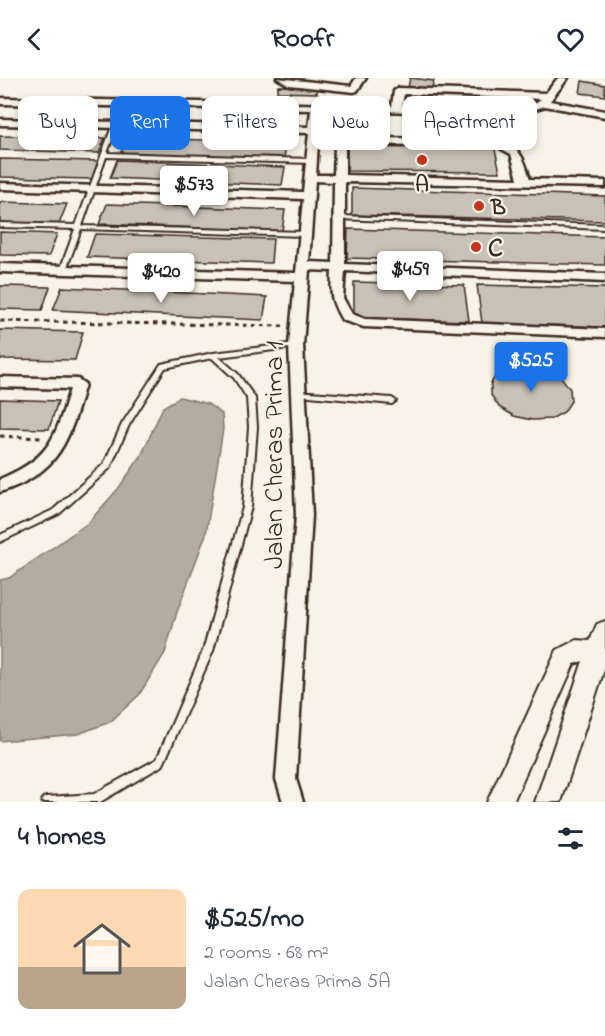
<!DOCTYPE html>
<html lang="en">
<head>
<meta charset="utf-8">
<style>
	:root { --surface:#fff; --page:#f2f2f3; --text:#1f2937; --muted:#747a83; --line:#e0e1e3; --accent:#1a73e8 }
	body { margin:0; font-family:"Indie Flower",sans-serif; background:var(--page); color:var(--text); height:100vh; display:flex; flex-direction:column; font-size:22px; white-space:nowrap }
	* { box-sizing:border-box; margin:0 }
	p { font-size:20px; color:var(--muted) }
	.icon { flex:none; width:33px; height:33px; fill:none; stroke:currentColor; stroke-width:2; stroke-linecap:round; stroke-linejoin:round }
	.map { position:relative; height:724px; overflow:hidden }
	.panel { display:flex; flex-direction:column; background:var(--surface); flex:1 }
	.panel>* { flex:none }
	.banner { position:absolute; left:18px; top:18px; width:570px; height:54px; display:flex; gap:12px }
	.price { position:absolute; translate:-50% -51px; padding:0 14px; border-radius:6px; background:#fff; color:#222; font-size:20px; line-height:39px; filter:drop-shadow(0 2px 3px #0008) }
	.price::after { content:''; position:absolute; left:50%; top:36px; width:18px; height:14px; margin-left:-9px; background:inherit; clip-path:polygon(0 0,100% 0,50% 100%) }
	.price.active { background:var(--accent); color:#fff }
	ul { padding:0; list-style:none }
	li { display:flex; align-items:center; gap:18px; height:150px; padding:0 18px }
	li+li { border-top:2px solid var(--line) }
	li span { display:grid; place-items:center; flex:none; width:168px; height:120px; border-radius:12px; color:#555 }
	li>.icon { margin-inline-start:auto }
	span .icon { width:72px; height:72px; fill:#fffc; stroke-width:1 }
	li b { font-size:26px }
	h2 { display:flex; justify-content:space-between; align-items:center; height:72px; padding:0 18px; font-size:26px }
	.pill { padding:0 21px; border-radius:12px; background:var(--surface); box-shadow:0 3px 9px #0003; font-size:21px; line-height:54px }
	.pill.active { background:var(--accent); color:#fff }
	header { display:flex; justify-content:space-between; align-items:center; height:78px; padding:0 18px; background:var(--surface); font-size:27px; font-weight:700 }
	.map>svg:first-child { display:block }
	.water { fill:#b4aca0; stroke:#84786c; stroke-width:1.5 }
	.building { fill:#c8c1b6; stroke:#3b2a1e; stroke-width:1.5 }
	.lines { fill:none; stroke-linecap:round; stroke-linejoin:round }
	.service-casing { stroke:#3b2a1e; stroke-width:4 }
	.minor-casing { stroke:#3b2a1e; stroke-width:5 }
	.tertiary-casing { stroke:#3b2a1e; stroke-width:4 }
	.path { stroke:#3b2a1e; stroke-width:3; stroke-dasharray:4.5 4.5; stroke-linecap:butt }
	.service { fill:#f7f3e8; fill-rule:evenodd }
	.minor { fill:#f7f3e8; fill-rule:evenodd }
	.tertiary { fill:#f7f3e8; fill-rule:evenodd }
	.poi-dot { fill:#c8321e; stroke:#f7f3e8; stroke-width:2 }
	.labels { text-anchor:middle; stroke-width:4.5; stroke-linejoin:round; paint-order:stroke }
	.far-poi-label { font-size:22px; font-weight:bold; fill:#3b2a1e; stroke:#f7f3e8 }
	.poi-label { font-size:27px; font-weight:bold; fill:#3b2a1e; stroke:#f7f3e8; text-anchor:start }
	.street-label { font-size:27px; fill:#3b2a1e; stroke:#f7f3e8 }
</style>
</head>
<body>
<header><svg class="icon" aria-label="back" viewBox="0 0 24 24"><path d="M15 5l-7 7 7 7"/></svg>Roofr<svg class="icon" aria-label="heart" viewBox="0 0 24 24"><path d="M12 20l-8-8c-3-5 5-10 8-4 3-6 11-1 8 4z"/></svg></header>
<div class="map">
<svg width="605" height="724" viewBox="0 0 605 724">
	<rect width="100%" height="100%" fill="#f7f3e8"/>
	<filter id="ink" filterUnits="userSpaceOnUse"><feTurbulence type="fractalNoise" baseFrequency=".0167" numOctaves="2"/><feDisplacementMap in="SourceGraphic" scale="12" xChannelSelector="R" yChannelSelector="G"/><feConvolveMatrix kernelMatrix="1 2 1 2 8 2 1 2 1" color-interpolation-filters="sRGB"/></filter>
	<g filter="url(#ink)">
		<path class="water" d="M180,319L208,326L222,336L223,351L206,456L177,534L165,575L139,617L110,644L78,656L0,663V502L9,500L88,445L118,411L141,378L163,329Z"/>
		<path class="building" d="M410,0L434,3L431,12L408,10Z
			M582,3L605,7V18L580,15Z
			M278,8L317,9V15L277,14Z
			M0,58L105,60L99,75L0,72Z
			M126,60L286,64L284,81L120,77Z
			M347,69L495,71L500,94L347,93Z
			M0,81L99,83L92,101L0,99Z
			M117,82L285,89L282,107L110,100Z
			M352,110L605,118V143L352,137Z
			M0,124L67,126L59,146L0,145Z
			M107,126L285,132L282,153L99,146Z
			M348,151L605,159V187L347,180Z
			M0,154L57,156L49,178L0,177Z
			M95,156L273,161L271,185L87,179Z
			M354,204L464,207L469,243L354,240Z
			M477,207L605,210V249L482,245Z
			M0,208L50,209L42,232L0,231Z
			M62,209L267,219L263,242L53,232Z
			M0,252L83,254L75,282L0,281Z
			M529,287L546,291L561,299L570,311L571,323L564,334L551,341L532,342L514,338L499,329L491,317V305L498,294L512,288Z
			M0,321L58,323L49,351L0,350Z"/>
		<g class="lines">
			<g class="service-casing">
				<path id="service" d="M112,48L117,49L107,75L311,81L314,83L311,85L106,79L82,148L305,154L308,156L305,158L81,151L66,192L65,193H61L60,192L75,151L0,149V145L76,147Z
					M340,138L605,147V151L338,141V139Z
					M296,265L299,267L298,269L219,279L238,296L255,320L257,349L251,429L213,573L163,687L100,724H42L43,720L47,719L94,716L157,681L203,573L243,429L249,349L247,320L234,300L212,280L165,290L129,347L110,390L59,436L0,464V457L53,432L104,386L122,346L161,286L213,275Z
					M296,313L392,320L396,323L392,326L299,317L295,315Z"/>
			</g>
			<g class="minor-casing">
				<path id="minor" d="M277,0L351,8L356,0H366L357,13L354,14L289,7Z
					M558,0H568L550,23L605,33V39L545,28L520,36L321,32L319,59L497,62C520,68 524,80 530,101L605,103V109L345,104V186L605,196V204L345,193L343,220L352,236L365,241L605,251V259L364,249L342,242C330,221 331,217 332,193L309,192L303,267L312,437L296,701L303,724H283L276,701L296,437L289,267L295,203L0,194V186L296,195L303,121L0,111V105L303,114L309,55L0,47V41L309,49L311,32L0,26V20L392,28L394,13L399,10L546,15ZM404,16L541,21L532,27L520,30L402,28ZM318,65L335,66L334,97H316ZM345,66L496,68L511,76L518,101L345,97ZM315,103L334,104L333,185L309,184Z
					M0,299L78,301L85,306C70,361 60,395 0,414V401C51,380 55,360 70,311L0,309Z"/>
			</g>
			<g class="tertiary-casing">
				<path id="tertiary" d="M605,543V589L561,724H535L583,583L574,586L513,724H487L557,572L576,562L590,563L597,546Z"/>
			</g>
			<path class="path" d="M0,243L283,248
				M0,358L43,360"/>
			<use href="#service" class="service"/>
			<use href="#minor" class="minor"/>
			<use href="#tertiary" class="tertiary"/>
		</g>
	</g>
	<g class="poi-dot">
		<circle cx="422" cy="82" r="6"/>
		<circle cx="479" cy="128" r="6"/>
		<circle cx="476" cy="169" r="6"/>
	</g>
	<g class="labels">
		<g class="far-poi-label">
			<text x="422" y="113">A</text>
			<text x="491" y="136" text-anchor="start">B</text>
		</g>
		<g class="poi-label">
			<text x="488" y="178">C</text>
		</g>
		<g class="street-label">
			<text transform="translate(273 377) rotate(-90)" y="9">Jalan Cheras Prima 1</text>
		</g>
	</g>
</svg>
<b class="price" style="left:194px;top:139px">$573</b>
<b class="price" style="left:410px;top:224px">$459</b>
<b class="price" style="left:161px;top:226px">$420</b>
<b class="price active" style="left:531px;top:315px">$525</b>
<div class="banner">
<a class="pill">Buy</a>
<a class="pill active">Rent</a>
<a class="pill">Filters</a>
<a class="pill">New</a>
<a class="pill">Apartment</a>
</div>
</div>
<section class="panel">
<h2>4 homes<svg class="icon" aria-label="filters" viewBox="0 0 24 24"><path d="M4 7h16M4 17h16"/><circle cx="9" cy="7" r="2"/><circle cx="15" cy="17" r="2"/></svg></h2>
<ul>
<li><span style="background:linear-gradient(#ffd9b3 65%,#b9a48a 0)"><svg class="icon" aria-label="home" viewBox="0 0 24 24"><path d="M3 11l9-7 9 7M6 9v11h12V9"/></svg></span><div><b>$525/mo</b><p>2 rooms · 68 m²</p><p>Jalan Cheras Prima 5A</p></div></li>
</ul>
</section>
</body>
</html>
